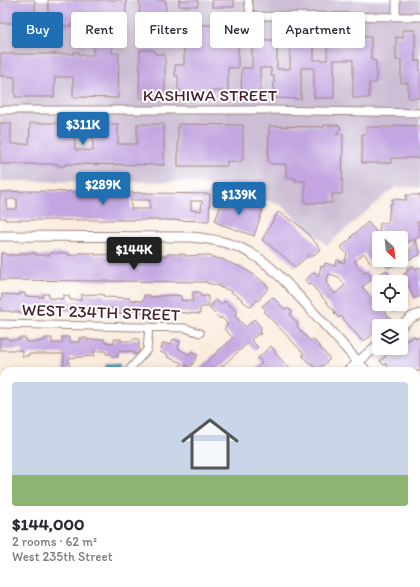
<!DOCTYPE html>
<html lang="en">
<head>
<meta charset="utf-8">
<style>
	:root { --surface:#fff; --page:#f7f7f7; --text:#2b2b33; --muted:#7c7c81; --line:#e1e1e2; --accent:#1f6fb2 }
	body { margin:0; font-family:Itim,sans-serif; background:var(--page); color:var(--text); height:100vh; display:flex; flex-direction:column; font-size:15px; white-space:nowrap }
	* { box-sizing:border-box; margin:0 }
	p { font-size:13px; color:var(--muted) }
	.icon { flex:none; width:22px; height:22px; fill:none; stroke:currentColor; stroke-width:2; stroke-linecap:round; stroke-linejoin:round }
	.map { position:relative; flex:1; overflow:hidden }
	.panel { position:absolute; left:0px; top:367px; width:420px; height:220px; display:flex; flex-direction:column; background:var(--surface); border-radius:12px 12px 0 0; box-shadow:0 2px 6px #0003 }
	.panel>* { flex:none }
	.guide { position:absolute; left:12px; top:12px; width:396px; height:36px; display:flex; gap:8px }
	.needle { width:26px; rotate:153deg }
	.tools { position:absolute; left:372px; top:231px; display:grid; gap:8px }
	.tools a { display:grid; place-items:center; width:36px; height:36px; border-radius:4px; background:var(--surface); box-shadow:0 2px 6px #0003; font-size:20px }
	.price { position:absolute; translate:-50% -34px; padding:0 9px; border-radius:4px; background:var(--accent); color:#fff; font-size:13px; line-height:26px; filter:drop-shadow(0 1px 2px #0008) }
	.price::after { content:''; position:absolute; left:50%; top:24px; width:12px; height:9px; margin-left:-6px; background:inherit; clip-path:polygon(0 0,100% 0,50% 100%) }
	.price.current { background:#222; color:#fff }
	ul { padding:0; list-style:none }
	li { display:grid; align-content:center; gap:8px; height:212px; padding:0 12px }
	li+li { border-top:1px solid var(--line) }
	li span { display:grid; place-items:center; height:124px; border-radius:4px; color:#555 }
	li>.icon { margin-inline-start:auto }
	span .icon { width:72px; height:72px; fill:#fffc; stroke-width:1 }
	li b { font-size:17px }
	.chip { padding:0 14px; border-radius:4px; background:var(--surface); box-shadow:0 2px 6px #0003; font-size:14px; line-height:36px }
	.chip.current { background:var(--accent); color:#fff }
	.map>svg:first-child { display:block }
	.industrial { fill:#ccbed4 }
	.grass { fill:url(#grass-tufts); stroke:#637a62 }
	.water { fill:url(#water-ripples); stroke:#496279 }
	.building { fill:#c3a6e1; fill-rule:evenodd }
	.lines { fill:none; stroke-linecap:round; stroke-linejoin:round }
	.minor-casing { stroke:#a28684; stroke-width:9 }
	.tertiary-casing { stroke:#a28684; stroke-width:11 }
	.minor { stroke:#fff; stroke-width:7 }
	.tertiary { stroke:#fff; stroke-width:9 }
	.labels { text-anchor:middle; stroke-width:4; stroke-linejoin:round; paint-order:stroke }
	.street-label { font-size:17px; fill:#4a1f2b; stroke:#fff }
</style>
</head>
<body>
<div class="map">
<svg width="420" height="587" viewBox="0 0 420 587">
	<defs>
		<pattern id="grass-tufts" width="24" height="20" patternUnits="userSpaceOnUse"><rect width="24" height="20" fill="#7cd499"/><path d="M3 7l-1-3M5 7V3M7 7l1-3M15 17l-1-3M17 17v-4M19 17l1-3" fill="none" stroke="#6db684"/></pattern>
		<pattern id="water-ripples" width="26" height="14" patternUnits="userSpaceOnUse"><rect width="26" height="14" fill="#48a5c7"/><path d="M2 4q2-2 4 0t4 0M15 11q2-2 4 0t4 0" fill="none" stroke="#3e86a2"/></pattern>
	</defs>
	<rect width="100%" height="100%" fill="#fff"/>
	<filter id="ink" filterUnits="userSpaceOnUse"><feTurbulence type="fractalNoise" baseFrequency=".025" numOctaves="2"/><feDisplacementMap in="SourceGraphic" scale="8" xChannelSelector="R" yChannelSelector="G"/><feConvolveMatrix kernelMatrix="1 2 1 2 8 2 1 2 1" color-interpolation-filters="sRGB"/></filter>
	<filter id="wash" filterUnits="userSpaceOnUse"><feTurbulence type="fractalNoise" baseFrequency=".012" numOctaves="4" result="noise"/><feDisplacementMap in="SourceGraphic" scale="16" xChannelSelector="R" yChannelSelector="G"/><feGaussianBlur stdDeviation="0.9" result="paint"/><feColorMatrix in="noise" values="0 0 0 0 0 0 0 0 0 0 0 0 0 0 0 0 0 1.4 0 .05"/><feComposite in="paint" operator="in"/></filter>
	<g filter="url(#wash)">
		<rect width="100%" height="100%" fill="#f9ecdd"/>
		<path class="industrial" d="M0,0H420V188L395,187L327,245L281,205L231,188L189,182L0,181Z"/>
		<path class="grass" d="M0,525L4,533V570L0,572Z"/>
		<path class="water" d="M119,363L120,370H106V364Z"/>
		<g id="blocks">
			<path class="building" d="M0,0H35V23H0Z
				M48,0H126V19H108V22H105L100,21V18H77V24H72V26H54V31L48,23Z
				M140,0H166L165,33L155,32V24H146V20H139Z
				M179,0H198V6H179Z
				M212,0H234V7H212Z
				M184,25H213V28H231V30H236V37H238V68H228V101H223V91H209V98H185V91H178V76H175V65H184Z
				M35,30H39L44,36H35Z
				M334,30H364V37H371V60L376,61V83H369V98H353V60H334V98H314V68H301V99L273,98L274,76H271V68H260V98H248L249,91H241L242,68H252V40H277V69H290V47H297V32H314V60H327V37H334Z
				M403,30H415V61H420V98H408V83H401V60H396V37L403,38Z
				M48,31H54V36H48Z
				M93,37H112V53H119L118,98L73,97V77H55L54,97H15V77L0,76V54H74V52H79V55H93Z
				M140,50H155V54H165V98H139Z
				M0,123H11V144H29L30,123H75V150H85L93,151V124H118V144H137V124H164V165L65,164V166H58V164H0Z
				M178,124L243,125V159L240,162L227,161V166H178Z
				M324,125H338L341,128L336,134H343L342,194H332V203H305V181H295V178H286V164H271L268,161L269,126L324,127Z
				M395,125L420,126V158H391V163H362V134H366V127H395Z
				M30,191L210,194L209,221L164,220H5V218H0V192ZM7,199H17V209H7ZM131,200H150V209H131ZM191,201H202L201,211L191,210Z
				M406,195H420V222H417L420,230V237L401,245V238H379V259L371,263L364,253L355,261L357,266L364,273L366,271L373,279L362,287L391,319L383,326H379V329L363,342L341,316L339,318L334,313L335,312L311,284L309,285L305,280L314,272L318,277L321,266L324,267L325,263L335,266L337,260L344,263L347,254L341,247L352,238L351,237L368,222L379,236L380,223H388L390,204H392V199L406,200ZM329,274L339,277L345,285L335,294L326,283Z
				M224,196L263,209L254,236L217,223V221H215Z
				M278,212L292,220L303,229L321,249L311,257L309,255L295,267L281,254L262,240Z
				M415,240L420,252V255L387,268L384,260H401V256L409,252Z
				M1,253H6V255H20V253H36V255H50V253H68V255H78V253H95V255L126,254V256H139V254H157V256H167V254H185V256L208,255V256L225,260V261L241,267L256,276L269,287L258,301L257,300L251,307L241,300L242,299L231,292L232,291L219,287L220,286L207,283V282L0,280Z
				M414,266L415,269L420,267V296L414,299L404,274L408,272L407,269Z
				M386,270L393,282H382L378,275Z
				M193,292H200V296H208V307H200V314L175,312V310H165V312L158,311V309H148V313H141V311H131V313L114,314V308H104V309H96V313H71V311H62V309H52V312H45V308L27,307V314L19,313V312H10V311H0V299H2V294L20,295V293H25V296L43,297V294H49V298L63,299V295L69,296V298H70V300H81V295L98,294L104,295V297L130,298V300L141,301L144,300V295H150V297L174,295L181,296V300L193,301Z
				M273,297L283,308L286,309L288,308L292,312L290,314L291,316L298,324L297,326L299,329L310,341L313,339L330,359L318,370L307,361L302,355L304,354L295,344L264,312L266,310L262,306Z
				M216,300L221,305L224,301L234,309L237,313L234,315L246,327L254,319L261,327L260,335L259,333L251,340L258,347L255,350L248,343L219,369L222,371H196L233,338L224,329L228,324L221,317L220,319L209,308Z
				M395,304H409L395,312L392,306Z
				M414,336L417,339L420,336V371H391L386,364L384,365L380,361L395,348H401V344Z
				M62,337H69V342H79V338H87V340L104,339V342L114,343V339H121V341H131L132,339H139V351L137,354H133V351L118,352V357H112V354H106V351H94V356L69,358V371H63L64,354H28V356H22V351L19,350H0V338H9V340H19V338H26V342H37L45,340V338H52V343H62Z
				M173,339L180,341L178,348L189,355L191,351L198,355L190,368L187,365L185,369L180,366L182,363L167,357L168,355L160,352L163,343L171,345Z
				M271,346L276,352L275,353L292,371H253L262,363L258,358Z"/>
		</g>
	</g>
	<g filter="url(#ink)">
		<use href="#blocks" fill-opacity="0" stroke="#a28684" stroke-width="1"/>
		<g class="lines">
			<g class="minor-casing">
				<path id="minor" d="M248,0L250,14L256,16L420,17
					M396,0V17
					M0,110H265L420,113
					M0,324L185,328L200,333
					M128,371L147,350L149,327
					M346,371L358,362
					M0,399H4
					M0,523L4,531
					M30,583L32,587
					M116,583L128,587
					M235,583L236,587
					M333,583V587"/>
			</g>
			<g class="tertiary-casing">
				<path id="tertiary" d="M0,236L191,237C211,239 232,242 250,253C272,265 287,284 304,302C325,325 346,348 366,371
					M401,326L412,317L420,314
					M358,362L379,344
					M416,538L418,587"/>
			</g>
			<use href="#minor" class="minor"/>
			<use href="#tertiary" class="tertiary"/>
		</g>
	</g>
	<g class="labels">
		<g class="street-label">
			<text x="210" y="101">KASHIWA STREET</text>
			<text transform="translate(101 312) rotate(2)" y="6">WEST 234TH STREET</text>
		</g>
	</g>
</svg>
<div class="tools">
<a><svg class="needle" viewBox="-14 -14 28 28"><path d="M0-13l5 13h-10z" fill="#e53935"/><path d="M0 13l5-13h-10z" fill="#7c7c81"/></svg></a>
<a><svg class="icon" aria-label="locate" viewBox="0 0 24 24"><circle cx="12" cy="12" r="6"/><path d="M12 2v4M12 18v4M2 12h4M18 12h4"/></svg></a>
<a><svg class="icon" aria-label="layers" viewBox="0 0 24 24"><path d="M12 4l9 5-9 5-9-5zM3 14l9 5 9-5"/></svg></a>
</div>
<b class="price" style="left:83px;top:146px">$311K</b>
<b class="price" style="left:103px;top:206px">$289K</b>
<b class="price" style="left:239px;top:216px">$139K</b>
<b class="price current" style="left:134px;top:271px">$144K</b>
<div class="guide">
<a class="chip current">Buy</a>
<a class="chip">Rent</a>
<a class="chip">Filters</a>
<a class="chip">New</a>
<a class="chip">Apartment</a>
</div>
<section class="panel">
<ul>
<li><span style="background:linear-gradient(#c9d6e8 75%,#8fb573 0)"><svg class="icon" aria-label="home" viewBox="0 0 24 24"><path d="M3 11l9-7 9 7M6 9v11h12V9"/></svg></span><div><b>$144,000</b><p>2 rooms · 62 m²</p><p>West 235th Street</p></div></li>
</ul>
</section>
</div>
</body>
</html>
